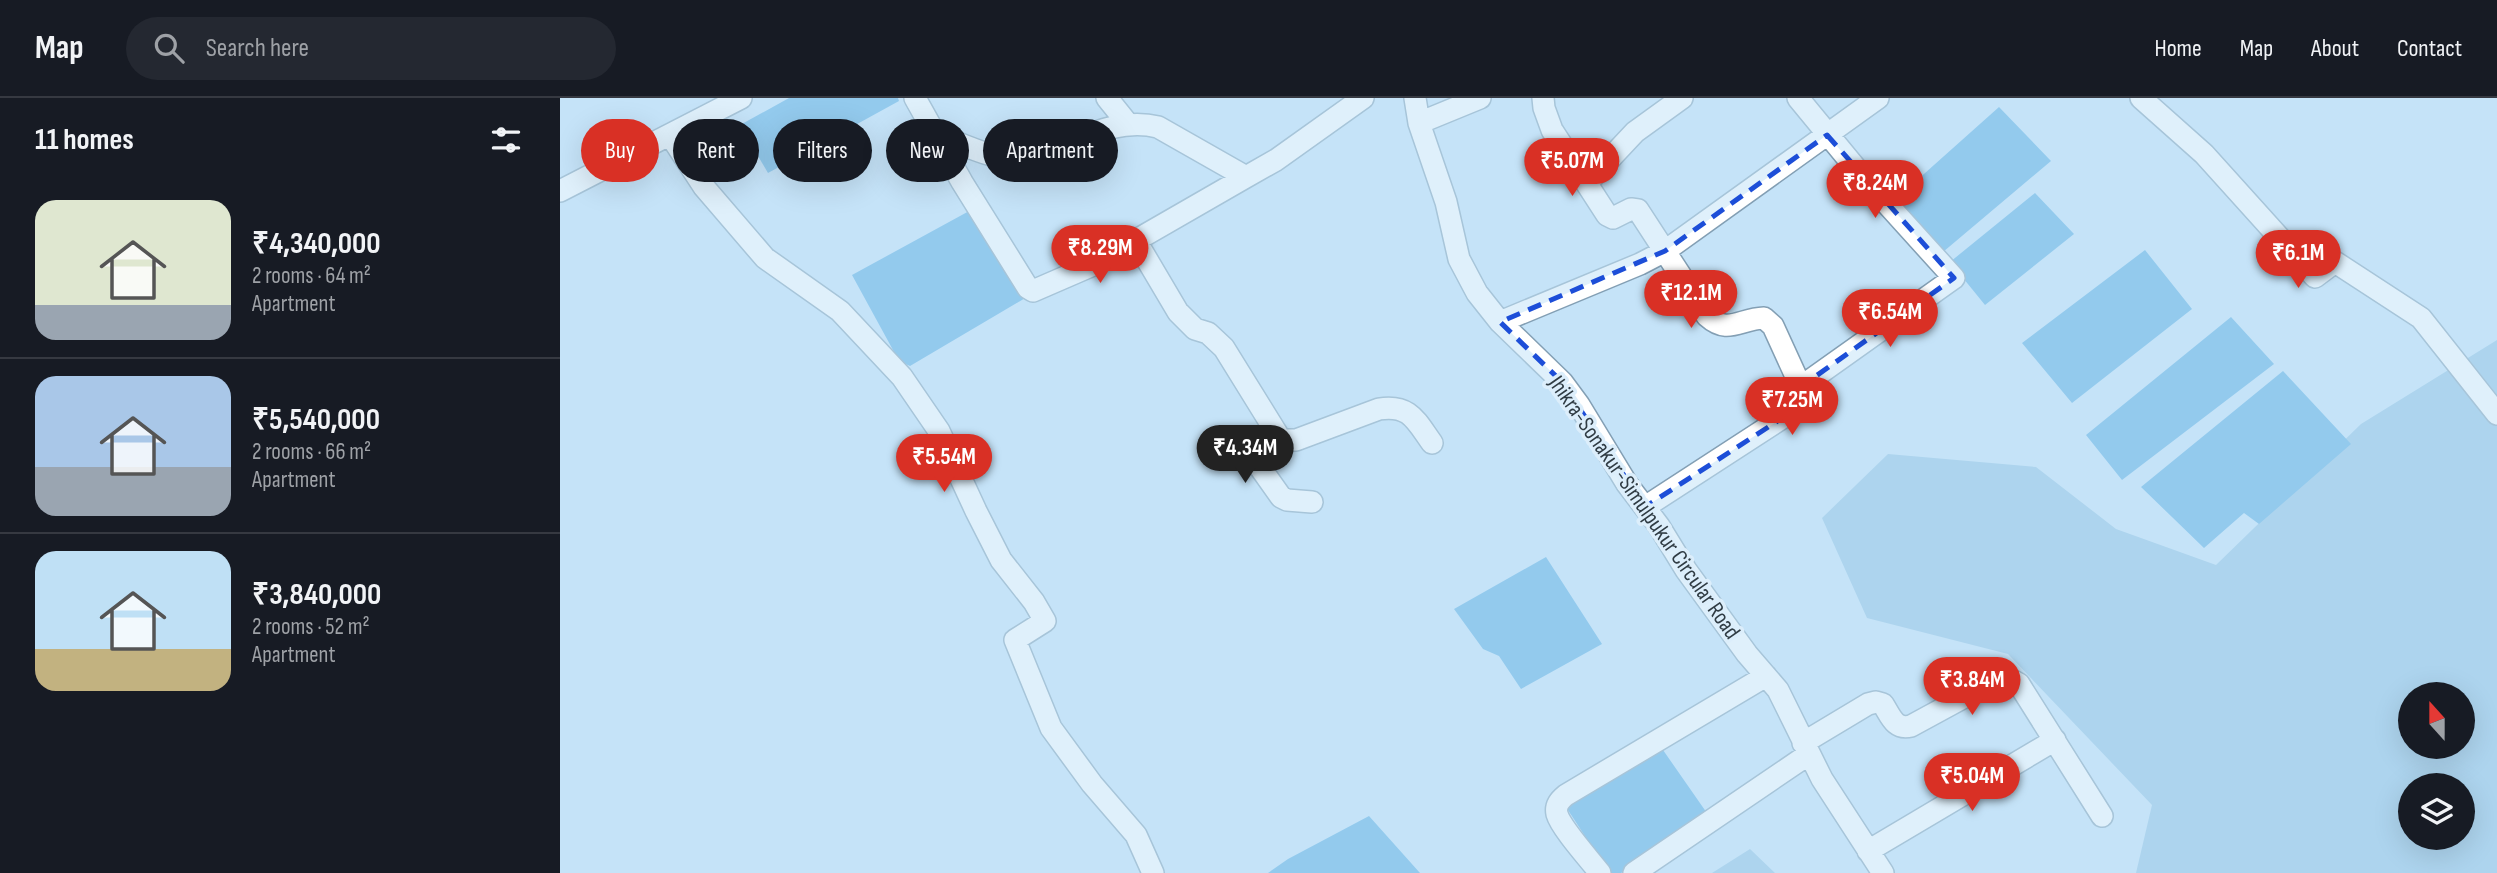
<!DOCTYPE html>
<html lang="en">
<head>
<meta charset="utf-8">
<style>
	:root { --surface:#171b24; --page:#242831; --text:#f1f3f6; --muted:#9ea1a6; --line:#363941; --accent:#d93025 }
	body { margin:0; font-family:"Sofia Sans Condensed",sans-serif; background:var(--page); color:var(--text); height:100vh; display:flex; flex-direction:column; font-size:26px; white-space:nowrap }
	* { box-sizing:border-box; margin:0 }
	p { font-size:23px; color:var(--muted) }
	.icon { flex:none; width:38px; height:38px; fill:none; stroke:currentColor; stroke-width:2; stroke-linecap:round; stroke-linejoin:round }
	.map { position:relative; flex:1; overflow:hidden }
	.side { display:flex; flex-direction:column; background:var(--surface); width:560px }
	.side>* { flex:none }
	.top-card { position:absolute; left:21px; top:21px; width:665px; height:63px; display:flex; gap:14px }
	.needle { width:46px; rotate:339deg }
	.buttons { position:absolute; left:1838px; top:584px; display:grid; gap:14px }
	.buttons a { display:grid; place-items:center; width:77px; height:77px; border-radius:50%; background:var(--surface); box-shadow:0 7px 28px #0002; font-size:35px }
	.price { position:absolute; translate:-50% -60px; padding:0 16px; border-radius:24px; background:var(--accent); color:#fff; font-size:23px; line-height:46px; filter:drop-shadow(0 2px 4px #0008) }
	.price::after { content:''; position:absolute; left:50%; top:42px; width:21px; height:16px; margin-left:-10px; background:inherit; clip-path:polygon(0 0,100% 0,50% 100%) }
	.price.on { background:#222; color:#fff }
	ul { padding:0; list-style:none }
	li { display:flex; align-items:center; gap:21px; height:175px; padding:0 35px }
	li+li { border-top:2px solid var(--line) }
	li span { display:grid; place-items:center; flex:none; width:196px; height:140px; border-radius:21px; color:#555 }
	li>.icon { margin-inline-start:auto }
	span .icon { width:84px; height:84px; fill:#fffc; stroke-width:1 }
	li b { font-size:30px }
	h2 { display:flex; justify-content:space-between; align-items:center; height:84px; padding:0 35px; font-size:30px }
	.tag { padding:0 24px; border-radius:32px; background:var(--surface); box-shadow:0 7px 28px #0002; font-size:24px; line-height:63px }
	.tag.on { background:var(--accent); color:#fff }
	header { display:flex; align-items:center; gap:42px; box-sizing:border-box; height:98px; padding:0 35px; background:var(--surface); border-bottom:2px solid var(--line) }
	header strong { font-size:33px }
	nav { display:flex; gap:38px; margin-inline-start:auto; font-size:24px }
	.search { width:490px; height:63px; background:var(--page); display:flex; align-items:center; gap:18px; box-sizing:border-box; padding:0 24px; border-radius:38px; color:var(--muted); font-size:26px }
	main { display:flex; flex:1; min-height:0 }
	.map>svg:first-child { display:block }
	.green { fill:#91c1e2; fill-rule:evenodd }
	.water { fill:#58abe1 }
	.lines { fill:none; stroke-linecap:round; stroke-linejoin:round }
	.minor-casing { stroke:#839fb4; stroke-width:24 }
	.minor { stroke:#fff; stroke-width:21 }
	.marked { fill:none; stroke:#1d4ed8; stroke-width:5; stroke-dasharray:14 9; stroke-linejoin:round }
	.labels { text-anchor:middle; stroke-width:7; stroke-linejoin:round; paint-order:stroke }
	.street-label { font-size:23px; fill:#303c44; stroke:#dceefb }
</style>
</head>
<body>
<header>
<strong>Map</strong>
<div class="search"><svg class="icon" aria-label="search" viewBox="0 0 24 24"><circle cx="10" cy="10" r="6"/><path d="M15 15l6 6"/></svg>Search here</div>
<nav><a>Home</a><a>Map</a><a>About</a><a>Contact</a></nav>
</header>
<main>
<section class="side">
<h2>11 homes<svg class="icon" aria-label="filters" viewBox="0 0 24 24"><path d="M4 7h16M4 17h16"/><circle cx="9" cy="7" r="2"/><circle cx="15" cy="17" r="2"/></svg></h2>
<ul>
<li><span style="background:linear-gradient(#dfe7d0 75%,#9aa5b1 0)"><svg class="icon" aria-label="home" viewBox="0 0 24 24"><path d="M3 11l9-7 9 7M6 9v11h12V9"/></svg></span><div><b>₹4,340,000</b><p>2 rooms · 64 m²</p><p>Apartment</p></div></li>
<li><span style="background:linear-gradient(#a9c7e8 65%,#9aa5b1 0)"><svg class="icon" aria-label="home" viewBox="0 0 24 24"><path d="M3 11l9-7 9 7M6 9v11h12V9"/></svg></span><div><b>₹5,540,000</b><p>2 rooms · 66 m²</p><p>Apartment</p></div></li>
<li><span style="background:linear-gradient(#bfe0f5 70%,#c2b280 0)"><svg class="icon" aria-label="home" viewBox="0 0 24 24"><path d="M3 11l9-7 9 7M6 9v11h12V9"/></svg></span><div><b>₹3,840,000</b><p>2 rooms · 52 m²</p><p>Apartment</p></div></li>
</ul>
</section>
<div class="map">
<svg width="1937" height="775" viewBox="0 0 1937 775">
	<rect width="100%" height="100%" fill="#c5e3f8"/>
	<path class="green" d="M1937,242V775H1576L1592,707L1448,556L1307,520L1262,420L1328,356L1476,369L1556,431L1656,467L1801,326ZM1850,597H1902V649H1850ZM1850,688H1902V740H1850Z
		M1190,751L1215,775H1152Z"/>
	<path class="water" d="M229,0H338L339,3L208,75L180,27Z
		M1439,9L1491,63L1383,154L1337,100Z
		M1475,95L1514,136L1425,207L1390,164Z
		M411,112L467,199L350,268L339,263L292,177Z
		M1585,152L1632,211L1512,305L1462,245Z
		M1671,219L1714,266L1562,382L1526,337Z
		M1723,273L1791,346L1699,426L1684,415L1644,450L1581,389Z
		M986,459L1042,546L961,591L939,558L923,551L894,511Z
		M1103,652L1149,718L1061,775H1049L1006,709Z
		M809,718L860,775H708L728,761Z"/>
	<g class="lines">
		<g class="minor-casing">
			<path id="minor" d="M355,0L402,84L468,190L473,193L533,167L686,79L716,62L803,0
				M547,0L568,26
				M855,0L859,25L886,104L899,161L917,195L940,224L1002,284L1019,307L1067,386L1099,428L1126,472L1187,556L1218,592L1262,681L1323,775
				M983,0L984,10L992,32L1047,117L1053,120L1071,111L1078,112L1147,218C1168,237 1179,221 1204,220L1213,228L1245,298L1236,311L1085,409
				M1238,0L1308,85L1394,180L1242,288
				M1581,0L1644,56L1755,179L1775,164L1861,220L1937,316
				M859,25L920,0
				M375,36C401,45 435,64 463,60C474,59 484,54 494,50C528,37 562,20 598,29L686,79
				M110,37L144,89L205,160L280,213L342,279L379,333L416,413L441,462L474,504L485,523L455,542L491,630L532,686L576,737L593,775
				M1028,84L1075,34L1122,0
				M0,93L181,0
				M576,143L618,214L635,231L648,235L664,250L721,342H736L819,311C850,306 856,323 872,345
				M940,224L1080,166L1105,153L1318,0
				M727,343C716,350 701,356 699,368L721,399L727,402L752,404
				M1243,645L1308,606L1316,604L1323,606C1331,619 1335,632 1351,628L1432,584L1448,580L1459,586L1542,718
				M1308,753L1495,642
				M1040,775C1030,762 1001,730 997,716C995,707 1000,702 1006,697L1206,578
				M1074,775L1249,656"/>
		</g>
		<use href="#minor" class="minor"/>
	</g>
	<path d="M0 0H1937V775H0ZM1267,37L1394,180L1242,288L1245,298L1236,311L1085,409L1002,284L940,224L1105,153Z" fill="#c5e3f8" fill-opacity=".55" fill-rule="evenodd"/>
	<path class="marked" d="M1267,37L1394,180L1242,288L1245,298L1236,311L1085,409L1002,284L940,224L1105,153Z"/>
	<g class="labels">
		<g class="street-label">
			<text transform="translate(1085 409) rotate(55)" y="8">Jhikra-Sonakur-Simulpukur Circular Road</text>
		</g>
	</g>
</svg>
<div class="buttons">
<a><svg class="needle" viewBox="-14 -14 28 28"><path d="M0-13l5 13h-10z" fill="#e53935"/><path d="M0 13l5-13h-10z" fill="#9ea1a6"/></svg></a>
<a><svg class="icon" aria-label="layers" viewBox="0 0 24 24"><path d="M12 4l9 5-9 5-9-5zM3 14l9 5 9-5"/></svg></a>
</div>
<b class="price" style="left:1012px;top:100px">₹5.07M</b>
<b class="price" style="left:1315px;top:122px">₹8.24M</b>
<b class="price" style="left:540px;top:187px">₹8.29M</b>
<b class="price" style="left:1738px;top:192px">₹6.1M</b>
<b class="price" style="left:1131px;top:232px">₹12.1M</b>
<b class="price" style="left:1330px;top:251px">₹6.54M</b>
<b class="price" style="left:1232px;top:339px">₹7.25M</b>
<b class="price on" style="left:685px;top:387px">₹4.34M</b>
<b class="price" style="left:384px;top:396px">₹5.54M</b>
<b class="price" style="left:1412px;top:619px">₹3.84M</b>
<b class="price" style="left:1412px;top:715px">₹5.04M</b>
<div class="top-card">
<a class="tag on">Buy</a>
<a class="tag">Rent</a>
<a class="tag">Filters</a>
<a class="tag">New</a>
<a class="tag">Apartment</a>
</div>
</div>
</main>
</body>
</html>
